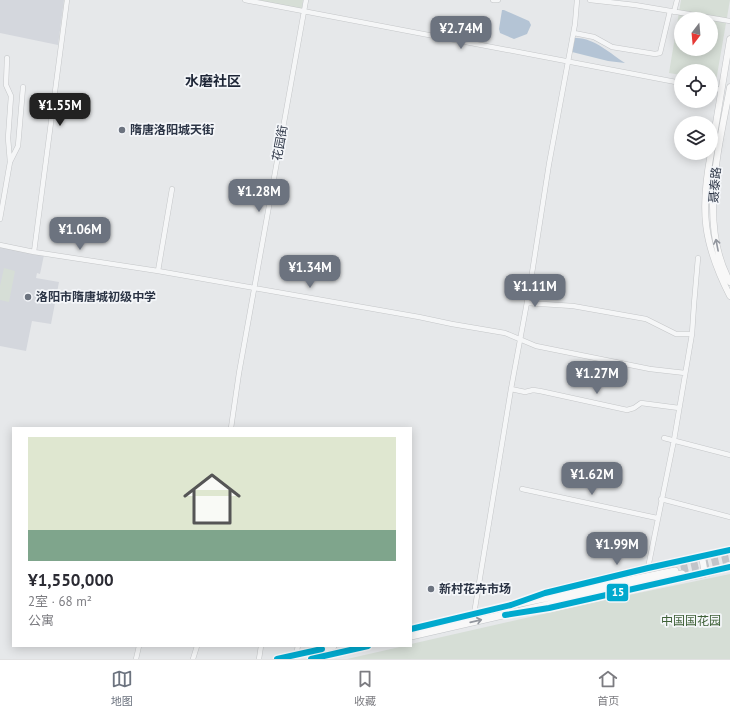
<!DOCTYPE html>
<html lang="zh">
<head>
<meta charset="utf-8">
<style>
	:root { --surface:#fff; --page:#f2f2f3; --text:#2b2b33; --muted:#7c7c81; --line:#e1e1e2; --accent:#6c737f }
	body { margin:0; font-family:"PT Sans","Noto Sans SC",sans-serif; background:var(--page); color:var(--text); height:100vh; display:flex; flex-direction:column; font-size:15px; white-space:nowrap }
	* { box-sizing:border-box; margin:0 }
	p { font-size:13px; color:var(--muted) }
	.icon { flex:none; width:22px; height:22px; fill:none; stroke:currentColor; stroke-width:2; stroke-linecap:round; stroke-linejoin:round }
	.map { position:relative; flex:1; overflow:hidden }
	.sheet { position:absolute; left:12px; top:427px; width:400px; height:220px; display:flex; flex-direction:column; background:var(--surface); border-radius:0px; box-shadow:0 2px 10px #0003 }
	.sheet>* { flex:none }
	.needle { width:26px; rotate:196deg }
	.fabs { position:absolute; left:674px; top:12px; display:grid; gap:8px }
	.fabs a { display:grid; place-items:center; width:44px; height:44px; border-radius:50%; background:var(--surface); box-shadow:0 2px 10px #0003; font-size:20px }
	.price { position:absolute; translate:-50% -34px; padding:0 9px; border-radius:8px; background:var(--accent); color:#fff; font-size:13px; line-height:26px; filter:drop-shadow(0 1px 2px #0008) }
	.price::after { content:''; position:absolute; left:50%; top:24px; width:12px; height:9px; margin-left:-6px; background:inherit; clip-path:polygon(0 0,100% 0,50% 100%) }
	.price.current { background:#222; color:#fff }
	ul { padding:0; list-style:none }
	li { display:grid; align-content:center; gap:8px; height:212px; padding:0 16px }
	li+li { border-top:1px solid var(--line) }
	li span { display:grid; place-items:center; height:124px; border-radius:0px; color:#555 }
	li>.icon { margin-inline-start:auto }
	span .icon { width:72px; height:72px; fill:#fffc; stroke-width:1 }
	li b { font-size:17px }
	.tab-bar { display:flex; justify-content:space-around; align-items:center; height:56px; border-top:1px solid var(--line); background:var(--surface); font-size:11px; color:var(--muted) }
	.tab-bar a { display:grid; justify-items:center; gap:2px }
	.tab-bar .current { color:var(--accent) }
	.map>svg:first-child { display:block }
	.built { fill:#d4d7dd }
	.green { fill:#d6ded6; fill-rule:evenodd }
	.water { fill:#b4c4d5 }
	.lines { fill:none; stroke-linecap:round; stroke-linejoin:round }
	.primary-tunnel { stroke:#c1c4c9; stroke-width:7; stroke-dasharray:7 3.5; stroke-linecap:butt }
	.minor-casing { stroke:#c4c6c8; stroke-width:5.5 }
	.secondary-casing { stroke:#c4c6c8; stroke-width:7 }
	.primary-casing { stroke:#c2c5c8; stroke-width:8 }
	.minor { stroke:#f5f6f7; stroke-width:4.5 }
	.secondary { stroke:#f8f8f8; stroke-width:6 }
	.primary { stroke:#f8f8f8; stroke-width:7 }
	.bus-1-casing { stroke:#f4f6f9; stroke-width:9 }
	.bus-1 { stroke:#00a9ce; stroke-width:6 }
	.oneway { stroke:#92969e }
	.poi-dot { fill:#6c737f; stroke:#f4f6f9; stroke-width:1.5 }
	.labels { text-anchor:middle; stroke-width:3.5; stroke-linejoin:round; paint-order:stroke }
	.poi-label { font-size:12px; font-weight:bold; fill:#2b3445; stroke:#f4f6f9; text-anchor:start }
	.street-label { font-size:12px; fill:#2b3445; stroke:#f4f6f9 }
	.park-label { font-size:12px; fill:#3f6138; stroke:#f4f6f9 }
	.quarter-label { font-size:14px; font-weight:bold; fill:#1d2536; stroke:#f4f6f9 }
	.line-badge { stroke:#f4f6f9; stroke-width:1.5 }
	.badge-label { font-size:11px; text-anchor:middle; font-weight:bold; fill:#fff }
</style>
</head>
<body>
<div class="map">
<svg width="730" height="659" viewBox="0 0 730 659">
	<rect width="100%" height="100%" fill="#e6e8ea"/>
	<path class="built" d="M0,0H64L58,45L0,33Z
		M0,247L44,255L40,274L37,273L36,278L59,282L51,324L32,321L26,351L0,346Z"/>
	<path class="green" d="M258,0H303L302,9Z
		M681,0H730L716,81L711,80V71H681V75L669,73ZM681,19H711V49H681Z
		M4,268L15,271L9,302L0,300V286Z
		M730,574V659H347L404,646H411V644L605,600Z"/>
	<path class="water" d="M502,10H504L529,21L531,25L527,34L514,39L500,33L499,29Z
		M575,38C593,37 611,54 625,63L608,61L572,52Z"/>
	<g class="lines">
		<path class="primary-tunnel" d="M681,569L730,558
			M682,574L727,566"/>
		<g class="minor-casing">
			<path id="minor" d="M245,0L681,83
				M493,0H498
				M590,0L635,5L730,21
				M674,12L677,0
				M574,33L594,37L612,47L655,54L660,53L670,11
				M711,88L721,90
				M10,162L18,146L23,87
				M172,189L158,271L419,317L452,324L505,333L536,346L650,369L685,373
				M0,219L10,162L8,138L11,96L6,85L7,58
				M0,245L34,252L158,271
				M34,252L67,0
				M527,303L573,306L646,319L676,334H692
				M511,389L525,392L533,390L540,391L627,410L634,408L641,403L679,408
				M231,428L239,373L306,0
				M664,438L730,455
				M522,489L657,518
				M661,499L730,517
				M648,568L674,440L692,334L694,304L698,258
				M474,614L511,389L530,286L549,164L575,24L577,0
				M296,654L298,646
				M136,659L139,646
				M193,659L197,646
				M259,659L261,646"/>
		</g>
		<g class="secondary-casing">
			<path id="secondary" d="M730,87C719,148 698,224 730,282
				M711,153C700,210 703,243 730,296
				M711,153L730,39
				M702,557L705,574
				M635,588L705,574L730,567
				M528,599L545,593L648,568L702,557L730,550"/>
		</g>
		<g class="primary-casing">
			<path id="primary" d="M411,629L511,605L675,571
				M411,636L682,574
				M277,659L333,646
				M311,659L368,646"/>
		</g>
		<use href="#minor" class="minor"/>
		<use href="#secondary" class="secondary"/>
		<use href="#primary" class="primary"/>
		<g class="bus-1-casing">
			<path id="bus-1" d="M505,615L549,608L730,567
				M411,629L511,605L545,593L648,568L730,550
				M277,659L322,649
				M311,659L368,646"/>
		</g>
		<use href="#bus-1" class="bus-1"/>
	</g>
	<defs><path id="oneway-shaft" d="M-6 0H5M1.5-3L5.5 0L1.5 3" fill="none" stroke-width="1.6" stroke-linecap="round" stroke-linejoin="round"/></defs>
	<g class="oneway">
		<use href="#oneway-shaft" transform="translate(717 245) rotate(-101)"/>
		<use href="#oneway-shaft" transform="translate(476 621) rotate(-13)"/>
	</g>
	<g class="poi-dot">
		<circle cx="122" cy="130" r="4"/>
		<circle cx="28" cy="297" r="4"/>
		<circle cx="431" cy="589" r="4"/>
	</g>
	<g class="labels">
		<g class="poi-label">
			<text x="130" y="134">隋唐洛阳城天街</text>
			<text x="36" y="301">洛阳市隋唐城初级中学</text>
			<text x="439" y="593">新村花卉市场</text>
		</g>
		<g class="street-label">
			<text transform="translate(280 143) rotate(-80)" y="4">花园街</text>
			<text transform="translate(715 185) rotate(-85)" y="4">聂泰路</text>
		</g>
		<g class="park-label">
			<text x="691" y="625">中国国花园</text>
		</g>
		<g class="quarter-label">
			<text x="213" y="86">水磨社区</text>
		</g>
	</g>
	<rect class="line-badge" x="606" y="583" width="23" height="19" rx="4" fill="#00a9ce"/>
	<g class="badge-label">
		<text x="618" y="596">15</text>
	</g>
</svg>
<div class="fabs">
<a><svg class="needle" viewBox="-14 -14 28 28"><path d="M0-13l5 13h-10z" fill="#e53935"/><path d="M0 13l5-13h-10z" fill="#7c7c81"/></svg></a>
<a><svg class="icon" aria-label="locate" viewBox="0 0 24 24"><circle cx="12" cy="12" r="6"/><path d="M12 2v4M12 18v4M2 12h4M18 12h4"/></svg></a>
<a><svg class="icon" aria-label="layers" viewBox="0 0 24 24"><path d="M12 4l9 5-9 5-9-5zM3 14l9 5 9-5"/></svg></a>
</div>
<b class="price" style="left:461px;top:50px">¥2.74M</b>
<b class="price current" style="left:60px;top:127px">¥1.55M</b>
<b class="price" style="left:259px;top:213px">¥1.28M</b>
<b class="price" style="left:80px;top:251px">¥1.06M</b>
<b class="price" style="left:310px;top:289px">¥1.34M</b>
<b class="price" style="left:535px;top:308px">¥1.11M</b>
<b class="price" style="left:597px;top:395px">¥1.27M</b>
<b class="price" style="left:592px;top:496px">¥1.62M</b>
<b class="price" style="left:617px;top:566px">¥1.99M</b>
<section class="sheet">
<ul>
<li><span style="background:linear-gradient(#dfe7d0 75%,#7fa58c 0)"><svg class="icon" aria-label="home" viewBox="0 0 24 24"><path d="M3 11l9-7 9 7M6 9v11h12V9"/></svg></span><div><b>¥1,550,000</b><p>2室 · 68 m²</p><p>公寓</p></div></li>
</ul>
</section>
</div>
<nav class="tab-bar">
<a class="current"><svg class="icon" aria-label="map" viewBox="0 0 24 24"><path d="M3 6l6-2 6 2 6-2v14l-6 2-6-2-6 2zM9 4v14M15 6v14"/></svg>地图</a>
<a><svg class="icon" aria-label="saved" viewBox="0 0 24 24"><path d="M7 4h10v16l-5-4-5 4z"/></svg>收藏</a>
<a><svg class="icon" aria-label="home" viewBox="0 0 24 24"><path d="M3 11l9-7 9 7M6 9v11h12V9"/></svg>首页</a>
</nav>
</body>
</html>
